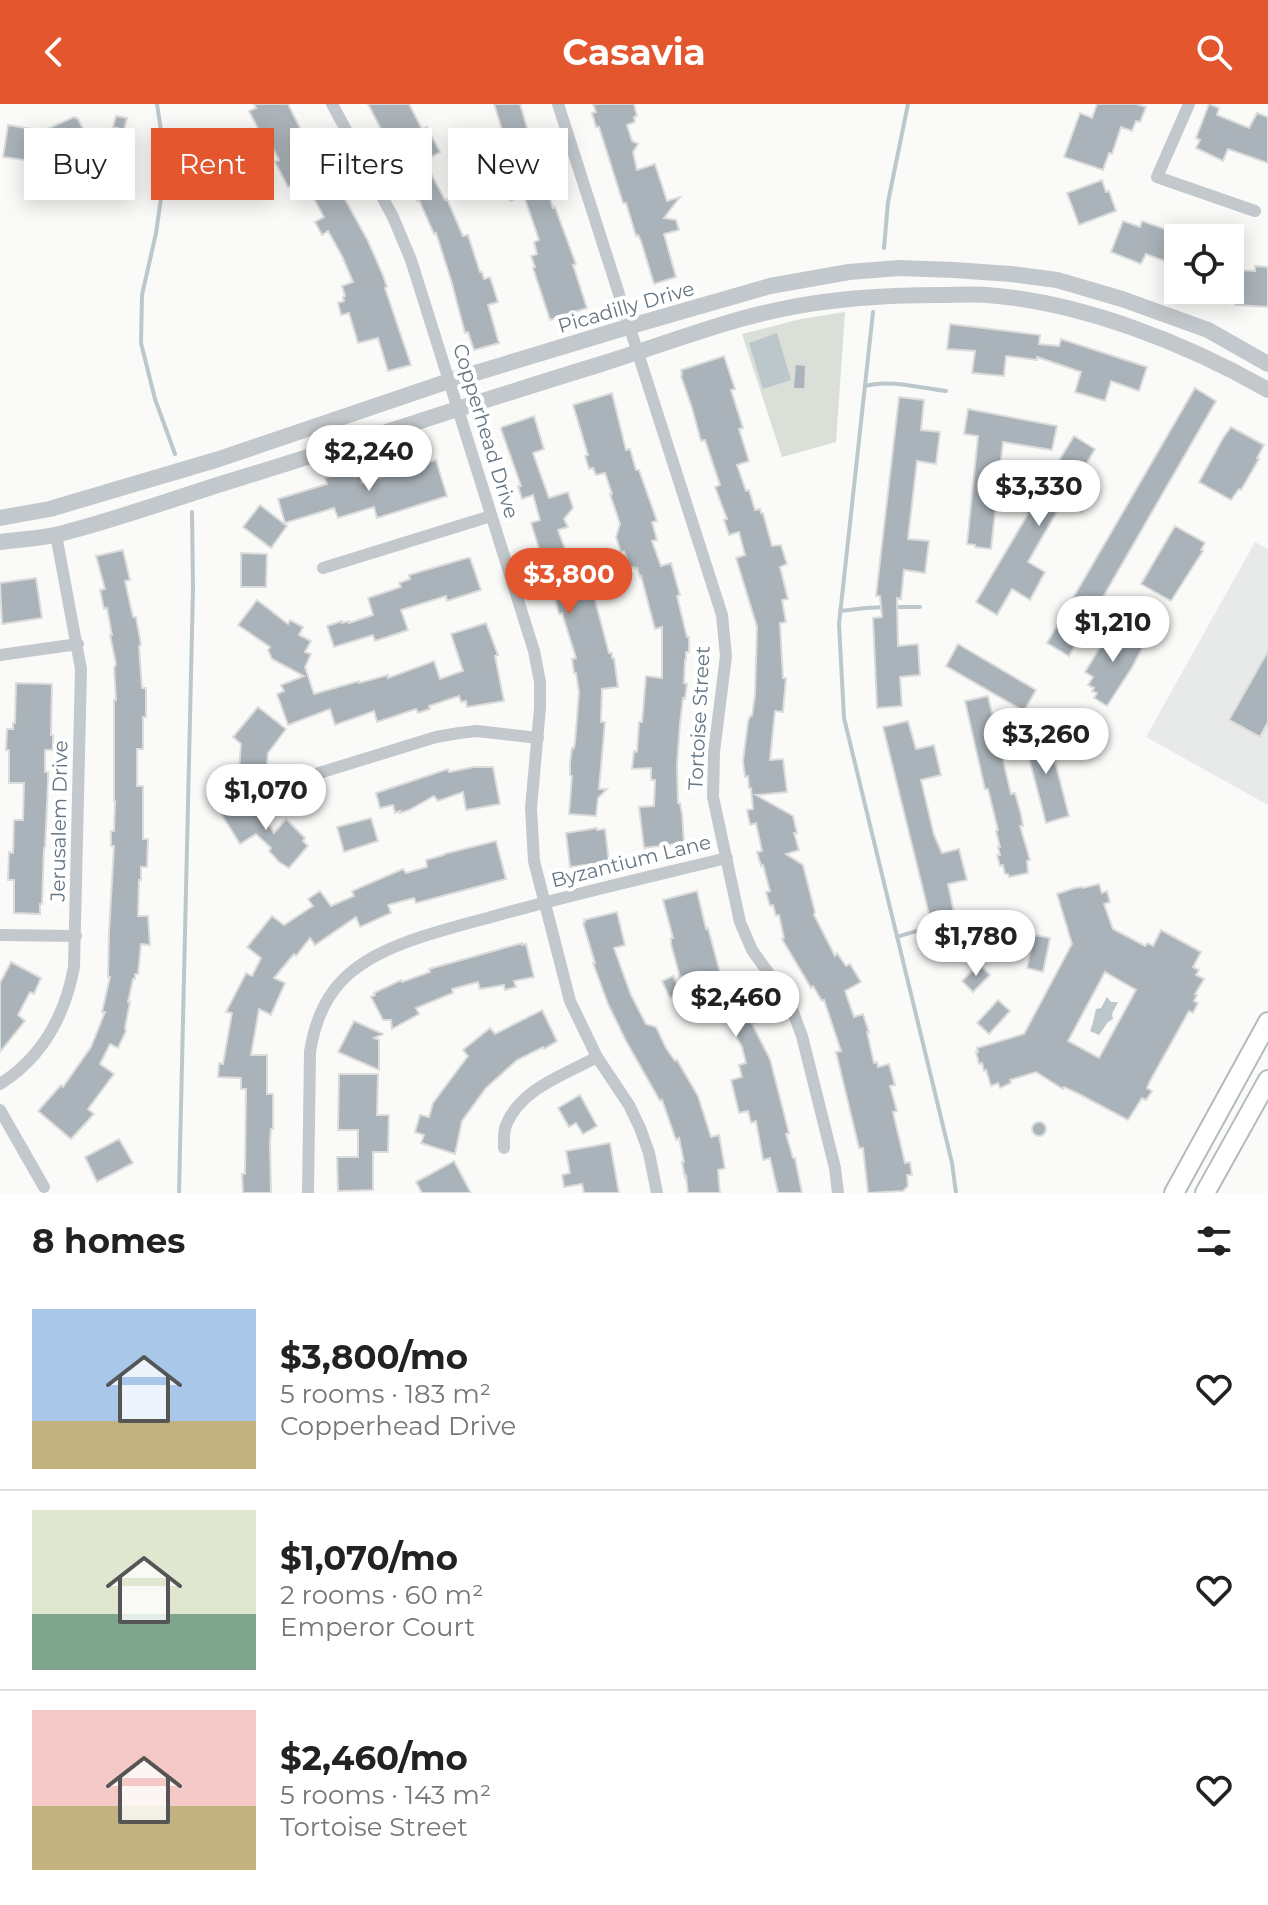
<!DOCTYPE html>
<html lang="en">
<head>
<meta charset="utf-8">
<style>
	:root { --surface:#fff; --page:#f6f6f6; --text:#222; --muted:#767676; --line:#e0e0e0; --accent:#e4572e }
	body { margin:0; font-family:Montserrat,sans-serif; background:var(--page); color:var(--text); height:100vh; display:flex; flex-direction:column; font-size:30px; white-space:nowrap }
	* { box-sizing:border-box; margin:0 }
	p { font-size:26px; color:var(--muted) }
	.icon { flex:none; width:44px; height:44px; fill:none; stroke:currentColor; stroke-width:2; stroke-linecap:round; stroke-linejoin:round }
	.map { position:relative; height:1089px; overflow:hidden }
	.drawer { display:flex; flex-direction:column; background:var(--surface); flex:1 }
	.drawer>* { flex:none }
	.hud { position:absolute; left:24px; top:24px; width:800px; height:72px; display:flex; gap:16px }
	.fabs { position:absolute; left:1164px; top:120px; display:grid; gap:16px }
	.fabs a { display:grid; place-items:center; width:80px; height:80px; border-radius:0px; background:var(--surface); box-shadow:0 4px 20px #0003; font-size:40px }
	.price { position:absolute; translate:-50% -68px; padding:0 18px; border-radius:28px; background:#fff; color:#222; font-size:26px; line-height:52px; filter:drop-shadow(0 2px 4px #0008) }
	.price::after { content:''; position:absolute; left:50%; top:48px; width:24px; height:18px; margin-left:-12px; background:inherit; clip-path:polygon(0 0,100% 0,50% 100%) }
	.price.on { background:var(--accent); color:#fff }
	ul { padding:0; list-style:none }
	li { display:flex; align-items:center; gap:24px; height:200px; padding:0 32px }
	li+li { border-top:2px solid var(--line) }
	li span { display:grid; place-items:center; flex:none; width:224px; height:160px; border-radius:0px; color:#555 }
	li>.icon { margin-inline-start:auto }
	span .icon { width:96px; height:96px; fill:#fffc; stroke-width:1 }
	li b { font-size:34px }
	h2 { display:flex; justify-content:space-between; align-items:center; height:96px; padding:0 32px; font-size:34px }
	.pill { padding:0 28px; border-radius:0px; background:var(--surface); box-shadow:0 4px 20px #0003; font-size:28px; line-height:72px }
	.pill.on { background:var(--accent); color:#fff }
	header { display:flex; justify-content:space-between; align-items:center; height:104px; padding:0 32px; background:var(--accent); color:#fff; font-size:36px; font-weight:700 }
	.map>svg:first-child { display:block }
	.built { fill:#e8e9e9 }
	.green { fill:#dadfd7 }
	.water { fill:#bbc7cb }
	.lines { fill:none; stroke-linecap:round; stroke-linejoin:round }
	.stream { stroke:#bbc7cb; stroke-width:4 }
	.building { fill:#aab3b9; stroke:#dcdcda; stroke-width:2; fill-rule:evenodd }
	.secondary-casing { stroke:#b3babf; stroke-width:22 }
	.minor { stroke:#c3c8cc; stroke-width:12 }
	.tertiary { stroke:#c3c8cc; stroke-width:16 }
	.secondary { stroke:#fff; stroke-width:18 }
	.labels { text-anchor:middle; stroke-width:8; stroke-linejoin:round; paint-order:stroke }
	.street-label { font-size:20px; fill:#657683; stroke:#fff }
</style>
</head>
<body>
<header><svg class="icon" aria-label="back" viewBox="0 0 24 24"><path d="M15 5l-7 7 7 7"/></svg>Casavia<svg class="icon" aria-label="search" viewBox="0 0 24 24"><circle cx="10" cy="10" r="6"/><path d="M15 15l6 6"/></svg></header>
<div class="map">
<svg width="1268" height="1089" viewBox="0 0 1268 1089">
	<rect width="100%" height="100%" fill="#fafaf8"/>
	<path class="built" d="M1255,438L1268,445V701L1146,633Z"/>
	<path class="green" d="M845,208L836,338L782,353L742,230L801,215Z"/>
	<path class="water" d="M777,229L791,276L763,285L749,239Z
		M1107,893L1111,898H1118L1112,910L1113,915L1108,918L1099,931L1090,927C1093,921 1094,912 1096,905L1101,904Z"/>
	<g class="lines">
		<path class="stream" d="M157,0L166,60L156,129L142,191L141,239L155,295L175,350
			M884,144L888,98L908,0
			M873,208L839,520L844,614L952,1059L956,1089
			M865,282C889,275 921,284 946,287
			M895,503H920
			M840,507L866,504L886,503
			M897,833C924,824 952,818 979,810
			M179,1089L193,484L192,408"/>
	</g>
	<path class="building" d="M254,0H288L315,54L320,51L330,68L368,137L382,169L387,183L385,184L411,261L388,267L378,234L358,239L349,209L341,211L338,199L344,197L343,193L345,192L342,182L353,178L342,152L328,127L322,131L315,118L324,113L303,75L288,83L275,58L279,56L268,34L264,36L249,7L256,4Z
		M368,0H409L422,25L427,23L440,48L424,57L445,96L447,95L463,132L468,131L480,168H482L484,175L490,173L498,198L488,201L499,239L474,246L468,228L465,229L451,176L436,129L434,130L419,96L417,97L395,55L396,54Z
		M494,0H520L530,34L535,32L546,72H543L553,104L555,103L576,160L573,161L587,204L550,216L533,164L535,163L531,152L537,150L534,138L539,136L524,92L510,97L489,34L503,29Z
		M593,0H634L637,12L634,13L635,18L627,21L632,37L638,40L633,48L637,66L655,60L667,97L680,93L664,114L676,116L679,126L664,130L676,173L654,180L641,137L638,131L636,132L626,99H623L599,23H596L592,9L596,8Z
		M1097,0H1136L1146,3L1140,18L1136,17L1132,27L1121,23L1112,50L1109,49L1103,66L1064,53L1080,9L1092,14Z
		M1209,0L1219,4L1217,11L1249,24L1257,9L1268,13V59L1228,45L1223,57L1196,44L1200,36L1196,34Z
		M116,12L127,14L124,26L113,23Z
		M74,13L78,15L90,39L82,42L86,51L55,65L54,60L3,53L8,21L43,27Z
		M1102,76L1106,88L1109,87L1116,107L1079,121L1067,89Z
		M1123,117L1140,123L1142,117L1168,126L1167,129L1178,133V162L1146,150L1141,160L1111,148Z
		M1255,162L1268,163V203L1235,201L1236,186H1239L1236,185L1237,166L1255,167Z
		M950,220L1040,231L1039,240L1059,242L1061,235L1147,263L1139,287L1111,277L1105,297L1075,288L1081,268L1037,253V256L1006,252L1004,272L972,269L975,247L947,245Z
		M724,252L735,285L731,286L743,324L739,325L749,357L737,361L746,387L749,386L755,406L760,405L761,409H763L772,442L781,441L787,460L780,463L788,495L782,496L786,518L780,519L783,574H786L783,608L775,607L770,656L783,655L787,688L756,691L793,712L797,729H794L799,746L786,750L803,761L815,808L814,811L835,852L837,849L846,862L850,860L861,878L845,887L854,913L863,910L869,928H867L874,959L877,958L878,963L889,960L895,981L890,982L897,1007L893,1008L905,1059L910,1058L912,1071H907L908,1082L903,1087L868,1089L863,1044H859L836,948L841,947L824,896L822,897L813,882L811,884L782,835L784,834L779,811L776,812L773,801L770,802L766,788L770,787L763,761L761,762L757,748L762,747L756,719L750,721L747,706L753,705L751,684H749L748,672L745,673L743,657L748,618L750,612H752L755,590L757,523L736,454L745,451L739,428L729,431L724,416L727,415L715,383L720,381L705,336L701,337L692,304L681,272L682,271L681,266Z
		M795,260L806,261L805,285H793Z
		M1195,284L1216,297L1069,552L1047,539Z
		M612,289L626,346L630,345L636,366H639L657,417L652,418L657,436L652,437L661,462L671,459L680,491L677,492L687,533H689V548H686V556H685L684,579L687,580L685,595L683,594L680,620L677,661L678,699H680L682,710L684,739L644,744L639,703L654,702L655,676H651V664L632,665L634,647L637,648L639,618H642L646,572L662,574V523L655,525L641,472L640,473L637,464L635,465L634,463L630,464L624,447L621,448L616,433L620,420L610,390H612L605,369L596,371L593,364L589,365L585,352L588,351L573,301Z
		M899,293L924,296L921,326L940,328L936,360L917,357L908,435L929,437L925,469L904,466L901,495L897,494L898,542L918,540L920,571L900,573L902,602L877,604L873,514L882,513L880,492H876Z
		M968,305L1057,322L1052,346L1003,338L991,445L975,443V441L967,440L978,332L964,330Z
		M534,312L544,345L533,349L549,394L568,388L573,404L564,415L568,423L558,426L566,448L572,446L584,483L591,481L609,549H612V554H614L618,583L602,585L601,614V618H605L599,685H607L598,694L596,712L569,710L572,672L570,671V659L572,644H574L575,638L579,588L576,569H574L572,555L576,554L562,509L559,510L549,471H546L539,451H541L531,419L540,416L533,391L522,395L518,382H521L501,325L502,323Z
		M1231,323L1264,341L1257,354L1259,355L1241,386L1239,385L1231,396L1199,378L1223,334Z
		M1074,332L1095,345L1080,371L1097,381L1081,408L1063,397L1028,458L1045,468L1030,496L1012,485L997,511L976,498L1028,410L1027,409Z
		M416,356L418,362L436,356L447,392L377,414L374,403L338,414L334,404L285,419L278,395L327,380L325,374L353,365L355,373L360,371L362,379L391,370L389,366Z
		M260,401L287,422L271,444L243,423Z
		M1175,422L1205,439L1201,446L1203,447L1171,497L1141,480Z
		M123,446L130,476L125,477L133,513H136L141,541L139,542L142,584H146V613H143V645H137V682H143V735H148L147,763H141V776H139L138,812H148L150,841L141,840L138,870H135V875H133L128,898H130L125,924L126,927L118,944L110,940L100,960L114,970L88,1005L94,1010L71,1035L38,1007L61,981L63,983L91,943L105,908H102L110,873H108L109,828L114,742H111V727H114L115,697H114V596H116L114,564L116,560L110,531H112L107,504L104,505L100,486L105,485L96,452Z
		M241,449L267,450L266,483H241Z
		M467,454H470L481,486L447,497L446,492L401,506L408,526L375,537L373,531L334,543L327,522L342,517V519L349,517V519L373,511L368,494L401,483L399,479L410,475L409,471Z
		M36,474L42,514L2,520L0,479Z
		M257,496L288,520L290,516L303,523L299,531L311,537L305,548L311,550L305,563L314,590L359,577V579L388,571V574L434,557L440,575L463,567L451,530L486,519L498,551L495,552L504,597L467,603L466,597L461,598L459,592L429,602L430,605L418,609L416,605L377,618L374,607L335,621L330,605L288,621L277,590L284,587L281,581L304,572L272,555L268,546L270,543L238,521Z
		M1113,522L1144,540L1133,562L1107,602L1094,594L1097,589L1092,587L1094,584L1088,581L1093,573L1085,568Z
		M958,540L1036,586L1024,607L946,562Z
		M1268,547V618L1260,633L1229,616Z
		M16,579L52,580L51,631H53V646H45V668H48V679L45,744H44L42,800H40V810L14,809V776H8L9,748L13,749L14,716H23L24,679H9V646H6L7,625H13V619H15Z
		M988,592L1011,690L1015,689L1021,710L1023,722H1020L1030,756L1027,757L1028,769L1009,773L1008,770H1005L1003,761L1000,762L997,751H1000L998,743H1000L996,727L998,726L988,685H985L965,597Z
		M258,603L286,625L268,649L266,670L265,674H262L261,683L238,681L241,640L233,633Z
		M908,617L916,645L934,641L941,671L921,676L934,731L942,749L959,745L967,776L948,780L954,809L930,814L883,623Z
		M1042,626H1047L1069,712L1046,719L1023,631Z
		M474,663H493L500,700L466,706L463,688L438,697L434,692L409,706L400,709V707L395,709L393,701L380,704L376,689L448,665L449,668Z
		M254,692L262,705L260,706L274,729L286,715L305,734L303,737L308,742L289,764L279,758L269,747L271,744L256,730L240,740L222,711Z
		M371,714L378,737L344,748L337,723Z
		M597,724V726L605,725L609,758L570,763L566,729Z
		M496,737L506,775L416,799L414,794L388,801L391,809L360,823L356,813L315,841L310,834L296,852L294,850L274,874L285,879L271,911L259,905L251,951H267V990H273V1025H271L270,1039L271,1089H243L242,1070H245L246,985H241V974L218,973L219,959L223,960L232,909L226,908L246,869L252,872L261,854L247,843L272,812L284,821L313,802L308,795L320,787L331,802L354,792L352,787L403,765L406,769L427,763L426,756L444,751V750Z
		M1099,780L1102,789L1107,787L1110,798L1104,800L1113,825L1145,842L1148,839L1153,842L1161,826L1201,848L1193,863L1199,866L1196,871L1204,875L1195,890L1197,891L1194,897L1198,899L1193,909L1189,907L1150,977L1147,984L1152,987L1146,996L1142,994L1128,1016L1079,990L1064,983L1063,985L1036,968L1010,976L1011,979L1000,984L998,979L991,982L986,966L984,967L982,959L979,960L976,948H978L977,944L1024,930L1072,840L1057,790L1075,784L1082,783L1083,784ZM1105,868L1136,886L1099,954L1068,937Z
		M697,787L706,825L708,824L722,876L726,874L740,901L744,898L752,912L750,913L754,919L752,920L770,955L789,1029L786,1030L793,1054H795L802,1089H778L770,1054L763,1056L756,1017L751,1019L748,1007L739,1009L731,976L742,973L739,961L746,959L742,943L719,903L717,904L707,885L710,875L703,878L698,869L680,873L671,840V834H673L663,796Z
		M617,808L625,841L614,844L631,891L646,920L656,923L666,944L675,957L677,956L698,992L711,1033L719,1031L725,1064L718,1066L720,1089H688L686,1072L685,1073L682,1058H684L679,1034L676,1036L662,996L660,997L626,937L608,900L593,859H595L583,819L585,818L584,816Z
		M1034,831L1050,834L1043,868L1027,864Z
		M522,839V841L526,840L534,873L514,877L516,883L505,886L504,881L480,885L478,878L452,885L453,889L416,904L419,910L392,925L391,916H383L371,893L375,891L374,889L401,876L402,878L430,868L429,865Z
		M11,858L41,874L34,890L30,888L18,911L25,917L0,948V879Z
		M979,860L990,871L973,888L962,877Z
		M673,872L681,889L670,894L662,877Z
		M998,896L1010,907L989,930L977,919Z
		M542,906L557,937L544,945L543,943L517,956L486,984L462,1017L455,1050L421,1039L424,1031L415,1028L420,1011L429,1013L433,999L468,952L463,946L490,924L495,930Z
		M354,917L383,930L374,934L379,936V966L338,948Z
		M339,970H378L377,1011H389L388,1048H373V1086L338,1087L337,1053H358V1026H338Z
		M580,991L597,1022L583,1030L576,1019L569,1023L558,1004Z
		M1032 1025a7 7 0 1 1 14 0a7 7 0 1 1-14 0Z
		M119,1035L133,1059L97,1078L85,1053Z
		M610,1039L619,1089H584L582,1080L564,1083L562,1071L570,1069L566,1047Z
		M454,1057L471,1089H422L416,1078Z"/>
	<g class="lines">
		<g class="secondary-casing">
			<path id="secondary" d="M1174,1089L1268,918
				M1205,1089L1268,976"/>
		</g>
		<path class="minor" d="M332,0L393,113L411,156L534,547L540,578V604L531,704L534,757L570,897L597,953L629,1001L640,1024L649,1049L657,1089
			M558,0L722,511L726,552L714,648L713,693L740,818L752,846L780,885L793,908L802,932L835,1064L838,1089
			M1189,0L1157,73L1255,107
			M323,464L491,412
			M0,551L78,540
			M319,669L436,633L459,629L477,627L538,634
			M0,831L76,832
			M0,980C43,953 65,911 74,863L81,565L56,431
			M0,1006L44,1083
			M504,1044C504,1036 503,1026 507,1019C522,984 566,970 597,953
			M308,1089L310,948C315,915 327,886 355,865C390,838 448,825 491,813C569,791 648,773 727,754"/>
		<path class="tertiary" d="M0,414L50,405L219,355L449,277L631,222L770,182L849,168L899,164L954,166L1011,170L1057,176L1122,195L1208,226L1268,260
			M0,438C19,435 40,435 59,430C115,416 170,396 224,379C349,341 473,299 598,261C659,242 719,218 782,205C834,194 887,191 940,191C956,191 971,190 987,191C1081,198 1186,239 1268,286"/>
		<use href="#secondary" class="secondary"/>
	</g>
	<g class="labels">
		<g class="street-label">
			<text transform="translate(626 203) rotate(-16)" y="7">Picadilly Drive</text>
			<text transform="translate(486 327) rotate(73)" y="7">Copperhead Drive</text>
			<text transform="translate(699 614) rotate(-87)" y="7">Tortoise Street</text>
			<text transform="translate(59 717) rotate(-89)" y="7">Jerusalem Drive</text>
			<text transform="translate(631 757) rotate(-14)" y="7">Byzantium Lane</text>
		</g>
	</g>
</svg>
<div class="fabs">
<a><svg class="icon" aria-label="locate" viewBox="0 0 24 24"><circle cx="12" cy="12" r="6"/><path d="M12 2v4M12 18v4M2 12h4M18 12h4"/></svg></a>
</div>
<b class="price" style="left:369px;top:389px">$2,240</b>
<b class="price" style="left:1039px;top:424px">$3,330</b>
<b class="price on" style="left:569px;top:512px">$3,800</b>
<b class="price" style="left:1113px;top:560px">$1,210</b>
<b class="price" style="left:1046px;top:672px">$3,260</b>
<b class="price" style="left:266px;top:728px">$1,070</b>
<b class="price" style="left:976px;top:874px">$1,780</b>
<b class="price" style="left:736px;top:935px">$2,460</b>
<div class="hud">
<a class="pill">Buy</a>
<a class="pill on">Rent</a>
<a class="pill">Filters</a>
<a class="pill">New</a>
</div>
</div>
<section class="drawer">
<h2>8 homes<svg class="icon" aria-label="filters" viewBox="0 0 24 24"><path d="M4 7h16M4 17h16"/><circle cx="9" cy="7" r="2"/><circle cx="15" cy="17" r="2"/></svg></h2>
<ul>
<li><span style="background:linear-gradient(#a9c7e8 70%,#c2b280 0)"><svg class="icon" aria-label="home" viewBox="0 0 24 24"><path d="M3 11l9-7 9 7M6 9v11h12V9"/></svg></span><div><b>$3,800/mo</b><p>5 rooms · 183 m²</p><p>Copperhead Drive</p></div><svg class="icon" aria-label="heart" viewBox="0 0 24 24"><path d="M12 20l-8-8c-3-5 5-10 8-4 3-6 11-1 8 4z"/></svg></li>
<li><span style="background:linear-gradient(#dfe7d0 65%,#7fa58c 0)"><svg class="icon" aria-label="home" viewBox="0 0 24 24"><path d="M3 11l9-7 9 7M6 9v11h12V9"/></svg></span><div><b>$1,070/mo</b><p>2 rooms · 60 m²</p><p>Emperor Court</p></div><svg class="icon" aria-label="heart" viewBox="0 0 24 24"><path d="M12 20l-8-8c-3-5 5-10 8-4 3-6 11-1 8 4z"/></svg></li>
<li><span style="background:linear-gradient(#f6c9c9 60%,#c2b280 0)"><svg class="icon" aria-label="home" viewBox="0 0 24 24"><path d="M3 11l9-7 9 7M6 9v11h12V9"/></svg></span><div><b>$2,460/mo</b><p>5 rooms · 143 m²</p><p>Tortoise Street</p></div><svg class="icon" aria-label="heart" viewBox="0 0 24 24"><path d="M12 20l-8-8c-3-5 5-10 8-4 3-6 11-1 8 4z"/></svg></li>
</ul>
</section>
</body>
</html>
